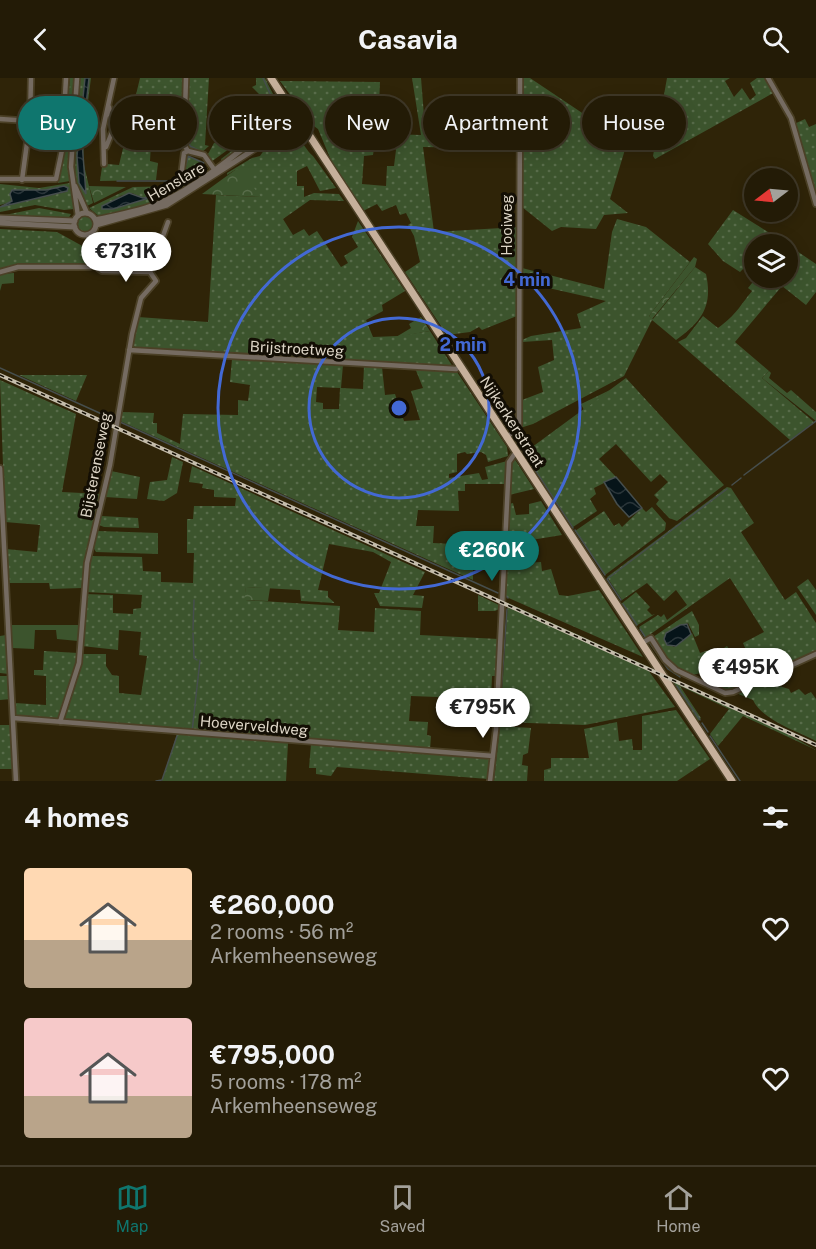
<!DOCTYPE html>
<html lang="en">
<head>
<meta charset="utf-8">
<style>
	:root { --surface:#231b06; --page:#2b2410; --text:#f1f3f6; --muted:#a3a19b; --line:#403928; --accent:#0f766e }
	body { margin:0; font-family:"Public Sans",sans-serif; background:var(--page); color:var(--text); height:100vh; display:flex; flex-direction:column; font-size:22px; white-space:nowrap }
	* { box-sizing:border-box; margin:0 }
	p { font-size:20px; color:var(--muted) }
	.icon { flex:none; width:33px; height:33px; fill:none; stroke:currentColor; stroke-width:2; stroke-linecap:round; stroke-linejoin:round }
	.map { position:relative; height:703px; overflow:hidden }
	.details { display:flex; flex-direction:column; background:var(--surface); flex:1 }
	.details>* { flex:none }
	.top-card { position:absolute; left:18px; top:18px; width:780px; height:54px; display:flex; gap:12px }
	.needle { width:39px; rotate:254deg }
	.tools { position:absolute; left:744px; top:90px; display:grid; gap:12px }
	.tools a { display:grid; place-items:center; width:54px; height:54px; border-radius:50%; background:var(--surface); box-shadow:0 3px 15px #0003,0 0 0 2px var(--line); font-size:30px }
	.price { position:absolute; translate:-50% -51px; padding:0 14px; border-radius:21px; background:#fff; color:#222; font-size:20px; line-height:39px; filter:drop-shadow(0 2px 3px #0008) }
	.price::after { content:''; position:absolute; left:50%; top:36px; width:18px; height:14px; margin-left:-9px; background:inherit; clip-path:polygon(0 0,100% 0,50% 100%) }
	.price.on { background:var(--accent); color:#fff }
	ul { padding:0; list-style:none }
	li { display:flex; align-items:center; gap:18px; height:150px; padding:0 24px }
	li span { display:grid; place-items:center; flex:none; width:168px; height:120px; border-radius:6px; color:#555 }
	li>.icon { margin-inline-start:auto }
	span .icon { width:72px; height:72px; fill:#fffc; stroke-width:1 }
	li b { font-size:26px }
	h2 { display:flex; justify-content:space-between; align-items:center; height:72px; padding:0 24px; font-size:26px }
	.tag { padding:0 21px; border-radius:27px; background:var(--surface); box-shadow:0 3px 15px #0003,0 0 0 2px var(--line); font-size:21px; line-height:54px }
	.tag.on { background:var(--accent); color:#fff }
	header { display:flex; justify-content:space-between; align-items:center; height:78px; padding:0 24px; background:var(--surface); font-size:27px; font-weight:700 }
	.tab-bar { display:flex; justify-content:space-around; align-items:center; height:84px; border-top:2px solid var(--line); background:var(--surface); font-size:16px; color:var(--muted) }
	.tab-bar a { display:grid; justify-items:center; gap:3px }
	.tab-bar .on { color:var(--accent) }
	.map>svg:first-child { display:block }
	.grass { fill:url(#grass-dots); fill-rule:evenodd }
	.forest { fill:url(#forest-crowns) }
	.green { fill:#3c542d }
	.water { fill:url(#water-waves); stroke:#464e4d; stroke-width:1.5 }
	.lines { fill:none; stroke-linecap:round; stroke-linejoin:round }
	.stream { stroke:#464e4d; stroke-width:1.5 }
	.minor-casing { stroke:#4b4026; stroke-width:8 }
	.tertiary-casing { stroke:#4b4026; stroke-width:8 }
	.primary-casing { stroke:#4b4026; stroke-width:10 }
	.minor { stroke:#756b61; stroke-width:4.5 }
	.tertiary { stroke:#756b61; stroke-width:5 }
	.primary { stroke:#c6b09b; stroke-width:7 }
	.rail-casing { stroke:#c4bcab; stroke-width:4 }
	.rail { stroke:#130e04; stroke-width:1.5; stroke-dasharray:4.5; stroke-linecap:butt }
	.ring { fill:none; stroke:#4369d4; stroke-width:3 }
	.labels { text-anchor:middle; stroke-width:6; stroke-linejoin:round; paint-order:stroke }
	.street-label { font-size:15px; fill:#ddd5c6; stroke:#130e04 }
	.centre { fill:#4369d4; stroke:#130e04; stroke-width:3 }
	.ring-label { font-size:18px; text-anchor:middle; font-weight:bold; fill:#4369d4; stroke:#130e04; stroke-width:6; stroke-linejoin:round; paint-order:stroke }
</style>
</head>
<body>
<header><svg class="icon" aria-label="back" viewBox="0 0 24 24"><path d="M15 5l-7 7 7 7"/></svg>Casavia<svg class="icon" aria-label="search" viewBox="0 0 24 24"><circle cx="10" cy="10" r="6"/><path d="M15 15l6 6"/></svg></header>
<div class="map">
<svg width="816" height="703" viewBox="0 0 816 703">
	<defs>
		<pattern id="grass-dots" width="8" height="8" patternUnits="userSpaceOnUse" patternTransform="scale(1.5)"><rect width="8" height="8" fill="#3c542d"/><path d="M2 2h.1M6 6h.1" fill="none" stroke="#586c4a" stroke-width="1.8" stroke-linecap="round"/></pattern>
		<pattern id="forest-crowns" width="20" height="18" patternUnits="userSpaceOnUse" patternTransform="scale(1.5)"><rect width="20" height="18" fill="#3c542d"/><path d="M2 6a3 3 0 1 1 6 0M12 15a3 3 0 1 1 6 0" fill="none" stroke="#586c4a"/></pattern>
		<pattern id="water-waves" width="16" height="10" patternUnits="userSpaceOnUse" patternTransform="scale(1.5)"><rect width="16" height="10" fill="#061419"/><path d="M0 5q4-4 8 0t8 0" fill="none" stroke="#2a3539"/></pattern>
	</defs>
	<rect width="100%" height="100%" fill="#2f2408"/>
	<path class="grass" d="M70,0H76L70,47H66Z
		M80,0H91L85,47L76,46Z
		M140,0H185L183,21L151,16L139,64L151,66L150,83L158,85L156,102L100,103L102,89L107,86L119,87Z
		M188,0H209L205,67L209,68L201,75L191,72L186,67Z
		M256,0H265L279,28L277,36L211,84L208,76L214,65L228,64L230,58L242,54L241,47L253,43L261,36V18L252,9L256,7Z
		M412,0H421L425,50L478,52V70L423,69L434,154L517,149V238L482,252L479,249L470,254L447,257L405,194L420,184L414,158L408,147L411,145L406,135L400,137L396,127L382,133L377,126L363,133L333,87L318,51L311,46C311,29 307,24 291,18L280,3L380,4L379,28L361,27L359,54L380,55L379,69L374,70L373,77L364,78L362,106L386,108L387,88H394L396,72L389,62V56L421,57Z
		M523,0H530L627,65L610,121L628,135L604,137L596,151L561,149L552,153L522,129L523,65L559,69C567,58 566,39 552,33C544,29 532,31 523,30Z
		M667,0H730L725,3L734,19L742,10L750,22L756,17L750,5L757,0H767L775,14L655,81L653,78Z
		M287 37a8 8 0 1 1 16 0a8 8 0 1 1-16 0Z
		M32,37H62L61,44L35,42Z
		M805,41L809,49L816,46V121L794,46Z
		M267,46L266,49L222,84L221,81Z
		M276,46L280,53L226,87Z
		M64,50L71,52L70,103L58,105L65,73Z
		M76,50H85L83,83L93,125L87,128L75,103Z
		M292,57C303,61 306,73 313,78L336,110L320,113L307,88L297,93V108H304V119L314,115L339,116L344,123L310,122L283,141L293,157L304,151L309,158L317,153L341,189L348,185L344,178L358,169L352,159L358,143L405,213L382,227L383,233L366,242L373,259L398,258L430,253L453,289L135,270L133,266L138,239L208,244L216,117L260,119L235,92L227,97V95L252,80L260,78C266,68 281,60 292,57Z
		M187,79L196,81L203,86L185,99Z
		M208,90C193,118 129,134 100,139L89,130L133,109L181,108ZM132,115L143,120L159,117L113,131L120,118Z
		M70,105L74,131L64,132L35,127L0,134V129L66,114L67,109L46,112H12L11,124L0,127V106L39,110Z
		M39,130L71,136L68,141L0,138Z
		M733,132L787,166H754V184L752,182L740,194L723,183L708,166Z
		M77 146a8 8 0 1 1 16 0a8 8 0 1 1-16 0Z
		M617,141L646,149L690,184L649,238L653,241L695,189L706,196C713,228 702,243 676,262L652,242L624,298L533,346L520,350L522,322L543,314L538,289L554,282L552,262L522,264V262L531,258L581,250L577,236L606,223L522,204V190L604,211L612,154Z
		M0,151L57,154L86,170L90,183L85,187L17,186L0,191Z
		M788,167L816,186V214L806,227L782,208L735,264L769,293L762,300L814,344L790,362L678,264L686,260L703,238L718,250C737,236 739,229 752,213L748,210L756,200H788Z
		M232,281L343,287L341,310L363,311L364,288L382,289L385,317L395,316L404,343L420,342L411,313L423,310L415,290L457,294L507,369L508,378L488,384L486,377L481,374L467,376L465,374L457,376V394L449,396V400L479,395L482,402L488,401L485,389L507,383L506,406H465V413H458L459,433L418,432L416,448H434L433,465L473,467V502L120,343L122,334L154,335L153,345H157V355L180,366L183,336L238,337V322L248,323L250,307L230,304ZM317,309L340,310L339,331H323V325L316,324Z
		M19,297H87L76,323Z
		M626,300L724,407L677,443L669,440L656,426L659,422L654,417L668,404L660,396L651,404L616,366L599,381L616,399L594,410L596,416L590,421L597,433L573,449L524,375Z
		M0,302L76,336L62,414L102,416L82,510L50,511L49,505H8L6,471L37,474L40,447L5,444Z
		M172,379L183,384L177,415L164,423L147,421L150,404L167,402Z
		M514,380L534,411L509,417L511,384Z
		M192,388L425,494L413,517L424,518L422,530L380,528L374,515H379L391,484L373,474L329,466L318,512L328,513V519L335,525L301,523L300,512L246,509L245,522L340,528L338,552L374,554L375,530L421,533L420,557L499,561L497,598H492L491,621L411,618L409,643L428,644L427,657L431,658L430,672L63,643L76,606L81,576H106V588L112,597L119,598V615L141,617L147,578L139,577L141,554L119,552L118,572L82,568L85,516L113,517V535L133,536V531L141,530L142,517L85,514L91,478L142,479L143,493L161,494V504L193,505L194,475H187V441H193L194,428H235L236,420L214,419V412L202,410L203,406L189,404Z
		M111,393L140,399L137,421L105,419Z
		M727,409L731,410L754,445L741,454L785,522L796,514L816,545V574L728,614L696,601C713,596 723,588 724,570L727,568L734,579L746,572L743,565L764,554L730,500L645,560L639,549L658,537L661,539L664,536L667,542L687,527L676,512L664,523L647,505L622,522L607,499Z
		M541,423L562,457L507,466L509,426L513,425L516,437L529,436V426Z
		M652,429L666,445L665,452L605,497L575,453L604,433L614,448L619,445L622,449L642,430L646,434Z
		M101,438L138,440L139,450L104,449L99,447Z
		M98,453L158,455V476L96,474L93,469Z
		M541,484L542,493L551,491L559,517L568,518L599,512L643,579L504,518L506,486Z
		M808,501L816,512V537L797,509Z
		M636,514L650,529L647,532L652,537L655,536L636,548L621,526Z
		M478,517L499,527V531L495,533H478Z
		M508,525L649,589L648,592L675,629L585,647L500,644Z
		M692,533L699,547V557L695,559L688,545L668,554L665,564L674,569L692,555L700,575L712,571L717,584L708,593L693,597L670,585L653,559Z
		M6,557L9,596L0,595V558Z
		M44,573L78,575L71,608L58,642L16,638L15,625L46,627V598L34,597V592H43Z
		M773,597L779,608L789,611L791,615L799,611L805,617L811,614L816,621V663C796,653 761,641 753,622L736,615Z
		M0,598H10L11,621L0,622Z
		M672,602L777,650L816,672L743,638L718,668L710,656L729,631L680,608L701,640L698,643Z
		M676,632L710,681L677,703H544V692L551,690V680H589L584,651L617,644L619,663L632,661L633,672H642V638Z
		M0,647H11L14,691H0Z
		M500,648L531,650L528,675L523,677L522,687L528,688L527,703H494Z
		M177,656L288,665L286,703H162Z
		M311,666L485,679L490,680L488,701L337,689L331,698L316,696V690H309Z"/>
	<path class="forest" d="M251,91V106L261,119L202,116L235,92Z
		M89,108L126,109L94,125Z
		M694,179L697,181L695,189L652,241L649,238Z
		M421,239L430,253L396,259L411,250L409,246Z
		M769,293L771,295L769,300L787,315L791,312L816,334V343L762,300Z
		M610,312L584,332L581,326Z
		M246,509L270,510L268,523L244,522Z"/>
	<path class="green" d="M14,195V205L2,206L0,213V196Z
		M11,547H78V563L57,561L56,552H35L34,571L12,570Z"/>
	<path class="water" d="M85,0H89L82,64L86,116L79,105L77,78Z
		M64,108L68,110L67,113L0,129L12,123L10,116L12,112H46Z
		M129,115L143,120L159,117L113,131H102V128Z
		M616,399L642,430L629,439L617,426L604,404Z
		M687,546L691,556L676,568L667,567L664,561L666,555L680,547Z"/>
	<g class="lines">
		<path class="stream" d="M518,52V0
			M187,59L190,68L198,72
			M237,61L277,31L263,0
			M117,103H178L204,85L188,78L186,87
			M517,122V64
			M517,254V126
			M0,290L115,342
			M120,344L498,515
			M509,352L516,346L517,325
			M513,359L515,362
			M524,375L573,450
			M744,397L816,343
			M732,407L741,400
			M684,443L727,411
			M575,452L605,497
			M607,501L681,445
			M607,501L621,522
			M506,518L508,520
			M623,526L637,547
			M640,551L646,560
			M193,552L194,522
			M193,555L194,580L197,582
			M649,564L668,591L680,599
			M677,608L700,642
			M499,644L507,531
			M702,645L708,654
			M192,654L200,582
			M710,658L740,703
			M156,703L162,702L177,658
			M493,703L499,649"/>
		<g class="minor-casing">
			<path id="minor" d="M77,0L71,89L78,138
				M186,0L184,67L188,73L204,77L216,94
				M768,0L791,40L816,126
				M0,41L46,44L73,49
				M106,69L113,52L109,29
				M104,86L103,51L114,0
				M181,99L184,75L188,73
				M0,101H56L62,72L66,0
				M22,102L30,43L31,0
				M75,108L87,135
				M94,187L102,193L150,194
				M0,194L18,189H90L94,187L88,157
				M150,194L168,144
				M129,272L456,291L461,288
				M506,360L519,348L520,0
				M0,390L16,703
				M642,565L651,560L665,582L676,592L725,615L733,614L816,576
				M13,640L493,678
				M60,644L79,585L87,485L110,387L132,256L141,220L156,203L150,194
				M490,703L496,651L509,384L516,374"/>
		</g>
		<g class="tertiary-casing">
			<path id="tertiary" d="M74 146a11 11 0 1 1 22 0a11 11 0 1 1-22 0Z
				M0,140L75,143
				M95,142C118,137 141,133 162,124C203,106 249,65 284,38
				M0,145L75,149
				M96,147L167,127L291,48"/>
		</g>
		<g class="primary-casing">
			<path id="primary" d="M271,0L289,28
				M284 37a11 11 0 1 1 22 0a11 11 0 1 1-22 0Z
				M302,46L732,703"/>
		</g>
		<use href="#minor" class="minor"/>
		<use href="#tertiary" class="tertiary"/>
		<use href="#primary" class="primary"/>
		<g class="rail-casing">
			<path id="rail" d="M0,297L816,667"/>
		</g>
		<use href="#rail" class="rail"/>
	</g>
	<g class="ring">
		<circle cx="399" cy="330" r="90"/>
		<circle cx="399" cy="330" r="181"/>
	</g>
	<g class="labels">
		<g class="street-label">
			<text transform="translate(176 104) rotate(-30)" y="5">Henslare</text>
			<text transform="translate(507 147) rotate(-90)" y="5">Hooiweg</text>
			<text transform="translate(297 271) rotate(3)" y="5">Brijstroetweg</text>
			<text transform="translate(512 344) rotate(57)" y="5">Nijkerkerstraat</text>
			<text transform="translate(96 387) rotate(-79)" y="5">Bijsterenseweg</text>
			<text transform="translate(254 648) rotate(5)" y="5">Hoeverveldweg</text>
		</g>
	</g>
	<circle cx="399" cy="330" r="9" class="centre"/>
	<g class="ring-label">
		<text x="527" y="208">4 min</text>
		<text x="463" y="273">2 min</text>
	</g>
</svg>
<div class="tools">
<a><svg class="needle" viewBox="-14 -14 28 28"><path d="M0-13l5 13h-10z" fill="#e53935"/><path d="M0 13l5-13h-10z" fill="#a3a19b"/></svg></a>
<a><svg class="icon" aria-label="layers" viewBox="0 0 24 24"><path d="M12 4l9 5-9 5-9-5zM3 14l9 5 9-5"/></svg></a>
</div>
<b class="price" style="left:126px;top:205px">€731K</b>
<b class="price on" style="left:492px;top:504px">€260K</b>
<b class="price" style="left:746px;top:621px">€495K</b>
<b class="price" style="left:483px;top:661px">€795K</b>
<div class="top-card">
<a class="tag on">Buy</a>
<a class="tag">Rent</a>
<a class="tag">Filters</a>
<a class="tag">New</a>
<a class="tag">Apartment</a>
<a class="tag">House</a>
</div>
</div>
<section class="details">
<h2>4 homes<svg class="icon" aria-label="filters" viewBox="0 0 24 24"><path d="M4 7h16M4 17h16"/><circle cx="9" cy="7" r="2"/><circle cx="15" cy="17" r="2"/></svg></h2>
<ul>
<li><span style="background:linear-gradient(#ffd9b3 60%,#b9a48a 0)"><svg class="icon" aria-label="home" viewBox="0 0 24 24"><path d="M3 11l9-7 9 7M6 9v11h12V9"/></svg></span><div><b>€260,000</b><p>2 rooms · 56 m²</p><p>Arkemheenseweg</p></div><svg class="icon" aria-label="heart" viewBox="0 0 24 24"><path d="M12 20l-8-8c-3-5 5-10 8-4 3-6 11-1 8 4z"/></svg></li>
<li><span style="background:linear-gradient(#f6c9c9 65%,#b9a48a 0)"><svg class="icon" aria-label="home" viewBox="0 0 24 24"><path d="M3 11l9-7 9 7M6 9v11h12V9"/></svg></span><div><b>€795,000</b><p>5 rooms · 178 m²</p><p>Arkemheenseweg</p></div><svg class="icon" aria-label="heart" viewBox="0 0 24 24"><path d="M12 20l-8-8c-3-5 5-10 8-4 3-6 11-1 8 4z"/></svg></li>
</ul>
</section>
<nav class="tab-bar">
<a class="on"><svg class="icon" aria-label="map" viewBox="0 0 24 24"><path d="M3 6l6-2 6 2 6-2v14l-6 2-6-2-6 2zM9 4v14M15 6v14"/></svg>Map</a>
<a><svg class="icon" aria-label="saved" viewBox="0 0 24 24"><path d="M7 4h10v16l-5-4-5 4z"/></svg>Saved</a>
<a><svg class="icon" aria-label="home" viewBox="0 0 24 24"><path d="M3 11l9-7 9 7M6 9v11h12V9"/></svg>Home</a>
</nav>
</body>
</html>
